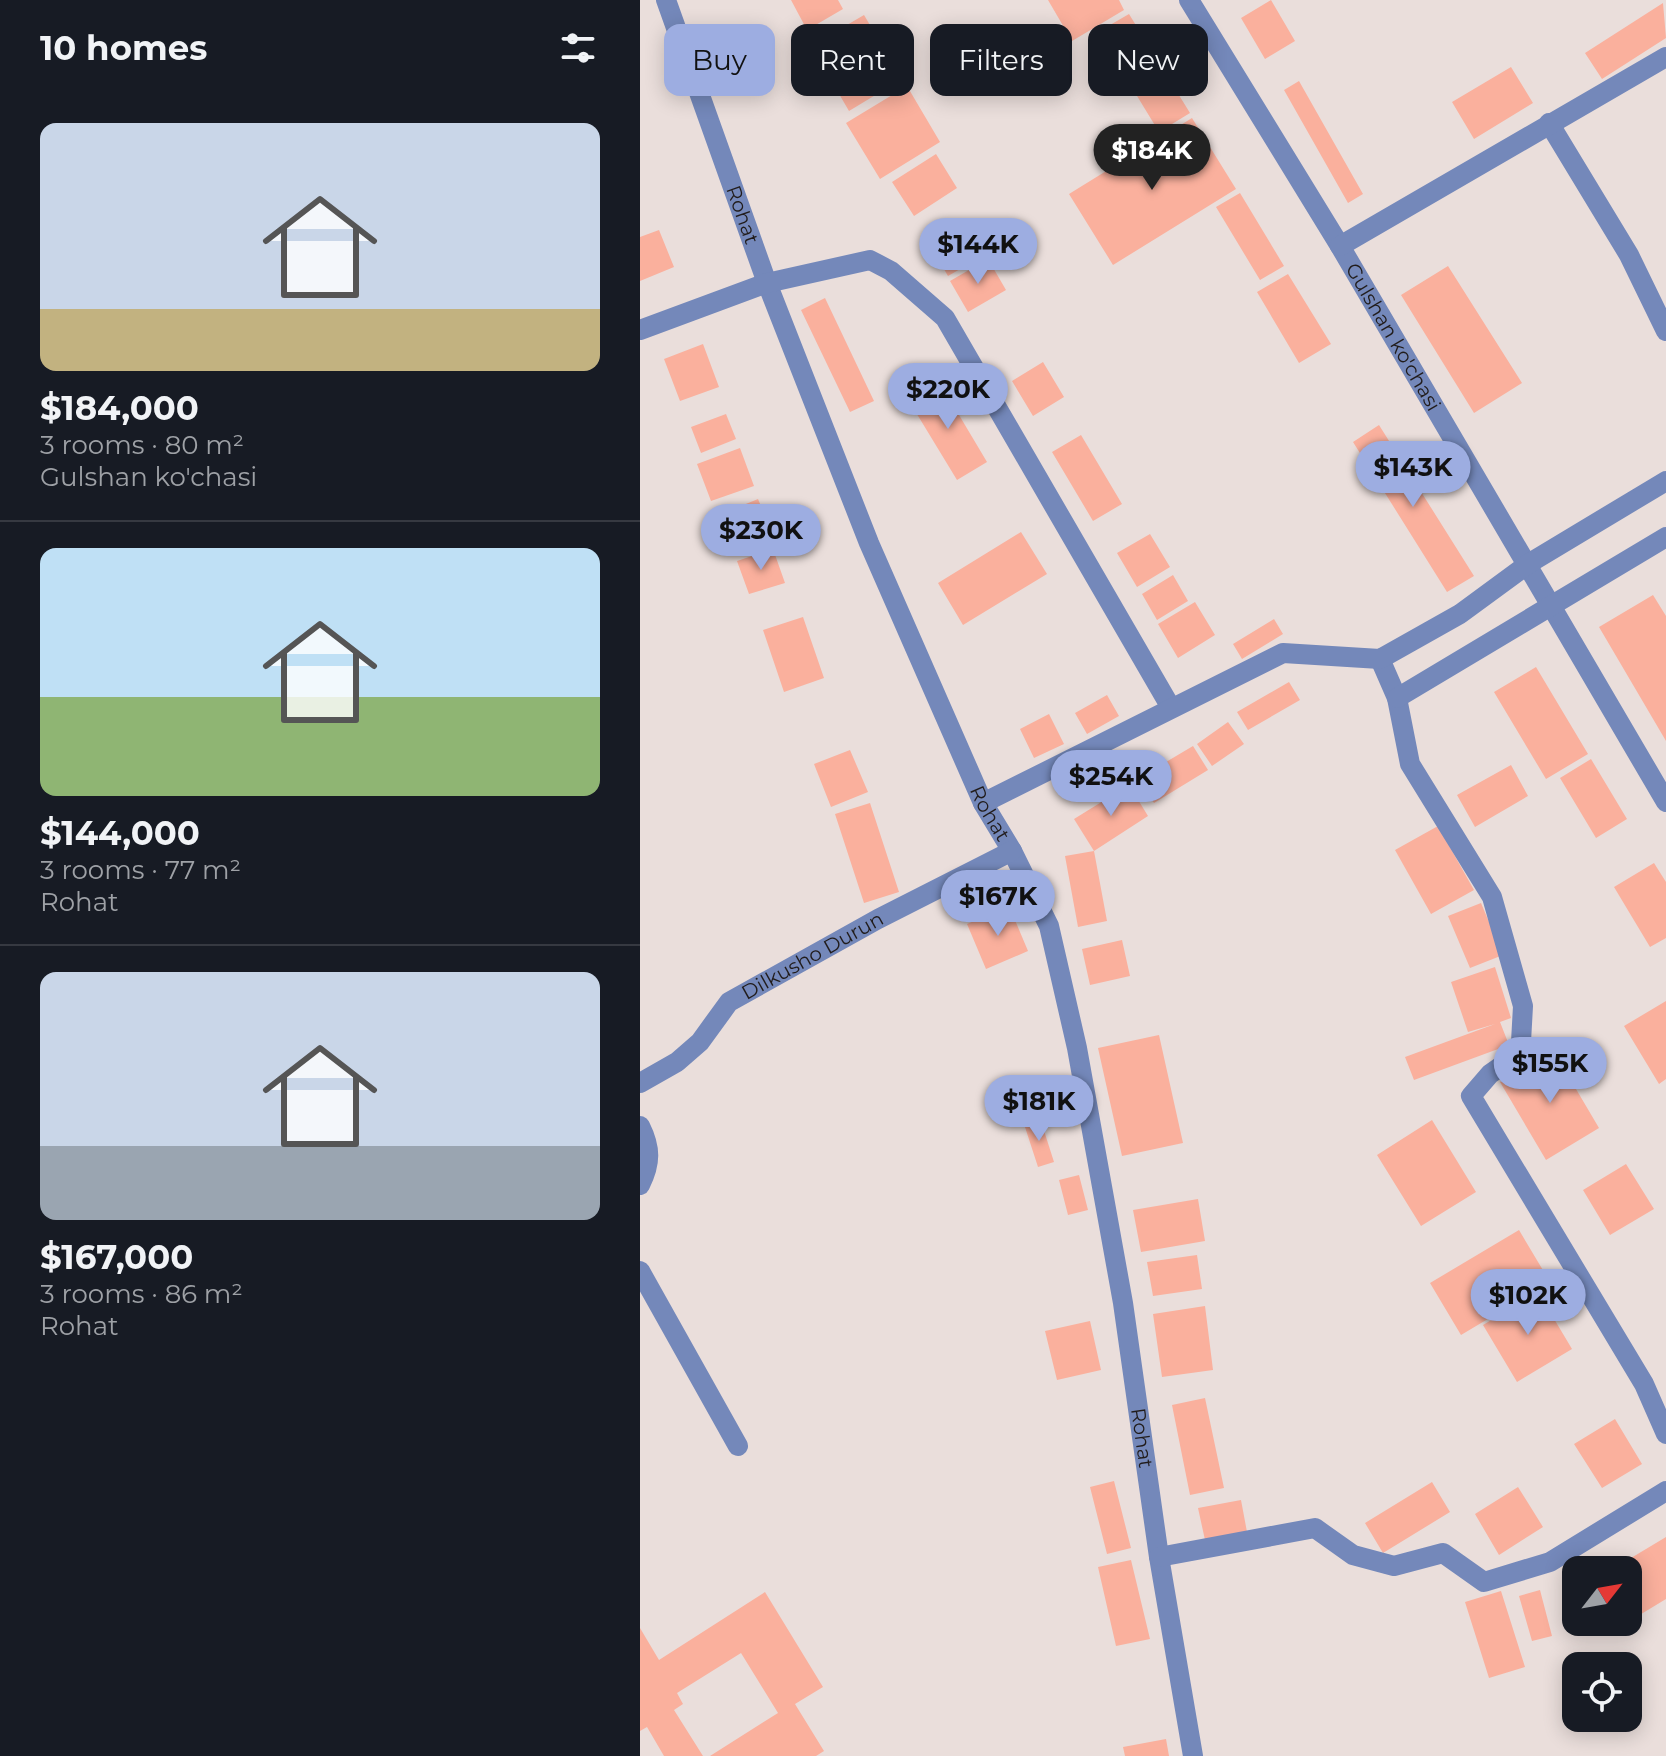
<!DOCTYPE html>
<html lang="en">
<head>
<meta charset="utf-8">
<style>
	:root { --surface:#171b24; --page:#242831; --text:#f1f3f6; --muted:#9ea1a6; --line:#363941; --accent:#9dade1 }
	body { margin:0; font-family:Montserrat,sans-serif; background:var(--page); color:var(--text); height:100vh; display:flex; flex-direction:column; font-size:30px; white-space:nowrap }
	* { box-sizing:border-box; margin:0 }
	p { font-size:26px; color:var(--muted) }
	.icon { flex:none; width:44px; height:44px; fill:none; stroke:currentColor; stroke-width:2; stroke-linecap:round; stroke-linejoin:round }
	.map { position:relative; flex:1; overflow:hidden }
	.panel { display:flex; flex-direction:column; background:var(--surface); width:640px }
	.panel>* { flex:none }
	.guide { position:absolute; left:24px; top:24px; width:760px; height:72px; display:flex; gap:16px }
	.needle { width:52px; rotate:59deg }
	.controls { position:absolute; left:922px; top:1556px; display:grid; gap:16px }
	.controls a { display:grid; place-items:center; width:80px; height:80px; border-radius:16px; background:var(--surface); box-shadow:0 4px 20px #0003; font-size:40px }
	.price { position:absolute; translate:-50% -68px; padding:0 18px; border-radius:28px; background:var(--accent); color:#111; font-size:26px; line-height:52px; filter:drop-shadow(0 2px 4px #0008) }
	.price::after { content:''; position:absolute; left:50%; top:48px; width:24px; height:18px; margin-left:-12px; background:inherit; clip-path:polygon(0 0,100% 0,50% 100%) }
	.price.active { background:#222; color:#fff }
	ul { padding:0; list-style:none }
	li { display:grid; align-content:center; gap:16px; height:424px; padding:0 40px }
	li+li { border-top:2px solid var(--line) }
	li span { display:grid; place-items:center; height:248px; border-radius:16px; color:#555 }
	li>.icon { margin-inline-start:auto }
	span .icon { width:144px; height:144px; fill:#fffc; stroke-width:1 }
	li b { font-size:34px }
	h2 { display:flex; justify-content:space-between; align-items:center; height:96px; padding:0 40px; font-size:34px }
	.pill { padding:0 28px; border-radius:16px; background:var(--surface); box-shadow:0 4px 20px #0003; font-size:28px; line-height:72px }
	.pill.active { background:var(--accent); color:#111 }
	main { display:flex; flex:1; min-height:0 }
	.map>svg:first-child { display:block }
	.building { fill:#fab09d }
	.lines { fill:none; stroke-linecap:round; stroke-linejoin:round }
	.minor { stroke:#7488ba; stroke-width:20 }
	.labels { text-anchor:middle; stroke-width:6; stroke-linejoin:round; paint-order:stroke }
	.street-label { font-size:20px; fill:#211c1b; stroke:#f8ebe8 }
</style>
</head>
<body>
<main>
<section class="panel">
<h2>10 homes<svg class="icon" aria-label="filters" viewBox="0 0 24 24"><path d="M4 7h16M4 17h16"/><circle cx="9" cy="7" r="2"/><circle cx="15" cy="17" r="2"/></svg></h2>
<ul>
<li><span style="background:linear-gradient(#c9d6e8 75%,#c2b280 0)"><svg class="icon" aria-label="home" viewBox="0 0 24 24"><path d="M3 11l9-7 9 7M6 9v11h12V9"/></svg></span><div><b>$184,000</b><p>3 rooms · 80 m²</p><p>Gulshan ko'chasi</p></div></li>
<li><span style="background:linear-gradient(#bfe0f5 60%,#8fb573 0)"><svg class="icon" aria-label="home" viewBox="0 0 24 24"><path d="M3 11l9-7 9 7M6 9v11h12V9"/></svg></span><div><b>$144,000</b><p>3 rooms · 77 m²</p><p>Rohat</p></div></li>
<li><span style="background:linear-gradient(#c9d6e8 70%,#9aa5b1 0)"><svg class="icon" aria-label="home" viewBox="0 0 24 24"><path d="M3 11l9-7 9 7M6 9v11h12V9"/></svg></span><div><b>$167,000</b><p>3 rooms · 86 m²</p><p>Rohat</p></div></li>
</ul>
</section>
<div class="map">
<svg width="1026" height="1756" viewBox="0 0 1026 1756">
	<rect width="100%" height="100%" fill="#eadedb"/>
	<path class="building" d="M151,0H198L203,9L167,30Z
		M408,0H479L484,10L432,41Z
		M631,0L655,41L625,59L601,18Z
		M1023,3L1026,38L962,79L945,53Z
		M489,14L550,113L519,132L458,32Z
		M224,15L262,79L209,111L171,46Z
		M871,67L893,103L834,139L812,102Z
		M659,81L723,194L708,203L644,90Z
		M267,86L300,142L240,179L206,123Z
		M552,118L596,189L473,265L429,194Z
		M296,154L317,188L274,216L252,182Z
		M600,193L644,266L620,280L576,207Z
		M325,227L343,256L308,276L291,247Z
		M19,230L34,267L0,281V237Z
		M348,259L366,290L328,312L310,281Z
		M808,266L882,383L834,413L761,295Z
		M648,274L691,344L659,363L617,292Z
		M185,298L234,401L210,412L161,310Z
		M63,344L79,387L40,401L24,359Z
		M403,362L424,397L393,416L372,381Z
		M300,383L347,462L317,480L269,401Z
		M86,414L96,439L61,453L51,427Z
		M739,425L834,576L807,592L713,442Z
		M441,435L482,504L453,521L412,452Z
		M100,448L114,486L71,501L57,464Z
		M118,499L134,537L90,555L74,517Z
		M381,532L407,574L323,625L298,583Z
		M510,534L530,567L497,587L477,553Z
		M133,549L145,583L109,594L97,561Z
		M533,575L548,601L517,620L502,594Z
		M1013,595L1026,616V741L959,627Z
		M555,602L575,635L538,658L518,624Z
		M163,617L184,678L144,692L123,630Z
		M634,619L643,634L602,659L593,644Z
		M896,667L948,754L906,779L854,692Z
		M649,682L660,700L608,730L597,712Z
		M467,695L479,716L447,734L435,713Z
		M409,714L424,744L394,758L380,729Z
		M588,722L604,744L572,766L557,744Z
		M553,746L568,770L514,803L499,778Z
		M210,750L228,792L191,807L174,764Z
		M951,759L987,819L956,838L920,778Z
		M871,765L888,796L835,827L817,795Z
		M489,785L508,816L454,851L434,819Z
		M230,803L259,892L224,903L195,814Z
		M798,826L834,890L791,914L755,850Z
		M454,851L467,921L438,927L425,856Z
		M1014,863L1026,882V938L1010,947L974,887Z
		M841,903L863,955L830,968L808,916Z
		M369,906L388,951L346,969L327,924Z
		M482,940L490,976L450,985L442,949Z
		M855,967L871,1018L860,1022L869,1045L774,1080L765,1057L855,1024L828,1032L811,982Z
		M1026,1001V1079L1019,1084L984,1026Z
		M519,1035L543,1143L482,1156L458,1048Z
		M913,1050L959,1128L906,1160L860,1082Z
		M400,1118L414,1162L398,1167L384,1124Z
		M792,1120L836,1192L781,1226L737,1155Z
		M986,1164L1014,1209L970,1235L943,1190Z
		M439,1175L448,1210L428,1215L419,1180Z
		M558,1199L565,1241L501,1252L493,1210Z
		M879,1230L910,1282L821,1335L790,1283Z
		M557,1255L562,1289L513,1296L507,1262Z
		M898,1292L932,1349L877,1382L843,1325Z
		M565,1306L573,1370L522,1377L513,1314Z
		M450,1321L461,1370L417,1380L405,1331Z
		M565,1398L584,1488L550,1495L532,1405Z
		M975,1419L1002,1464L962,1488L934,1444Z
		M474,1481L491,1548L467,1554L450,1487Z
		M792,1482L810,1512L743,1553L725,1523Z
		M878,1487L903,1527L859,1555L835,1514Z
		M601,1500L607,1532L565,1540L558,1508Z
		M1026,1537V1599L988,1622V1570H971Z
		M491,1560L510,1639L476,1646L458,1567Z
		M900,1590L912,1636L892,1641L879,1596Z
		M861,1591L885,1667L849,1678L825,1602Z
		M125,1592L183,1687L155,1704L184,1751L176,1756H70L138,1713L101,1653L37,1693L43,1704L34,1710L63,1756H24L7,1727L0,1731V1628L19,1660Z
		M526,1739L529,1756H485L483,1747Z"/>
	<g class="lines">
		<g class="minor">
			<path id="s1" d="M26,0L127,283L229,543L343,803L372,851L409,926L437,1048L483,1303L519,1557L553,1756"/>
			<path id="s2" d="M549,0L700,246L1026,802"/>
			<path d="M909,123L989,255L1026,331"/>
			<path d="M700,246L1026,57"/>
			<path d="M0,330L127,283L230,260L251,271L305,318L530,706"/>
			<path d="M740,659L757,698L770,764L852,897L883,1006L881,1042L870,1060L850,1074L831,1096L1004,1384L1026,1434"/>
			<path d="M757,698L1026,537"/>
			<path d="M343,803L643,653L740,659L820,614L888,564L1026,481"/>
			<path id="s3" d="M0,1083L37,1062L60,1042L89,1002L238,919L372,851"/>
			<path d="M0,1126C11,1148 11,1163 0,1185"/>
			<path d="M0,1271L98,1446"/>
			<path d="M519,1557L675,1528L713,1555L754,1566L803,1553L844,1582L910,1562L1026,1491"/>
		</g>
	</g>
	<g class="labels">
		<g class="street-label">
			<text dy="7" stroke="none"><textPath href="#s1" startOffset="228">Rohat</textPath></text>
			<text dy="7" stroke="none"><textPath href="#s2" startOffset="394">Gulshan ko'chasi</textPath></text>
			<text dy="7" stroke="none"><textPath href="#s1" startOffset="876">Rohat</textPath></text>
			<text dy="7" stroke="none"><textPath href="#s3" startOffset="218">Dilkusho Durun</textPath></text>
			<text dy="7" stroke="none"><textPath href="#s1" startOffset="1524">Rohat</textPath></text>
		</g>
	</g>
</svg>
<div class="controls">
<a><svg class="needle" viewBox="-14 -14 28 28"><path d="M0-13l5 13h-10z" fill="#e53935"/><path d="M0 13l5-13h-10z" fill="#9ea1a6"/></svg></a>
<a><svg class="icon" aria-label="locate" viewBox="0 0 24 24"><circle cx="12" cy="12" r="6"/><path d="M12 2v4M12 18v4M2 12h4M18 12h4"/></svg></a>
</div>
<b class="price active" style="left:512px;top:192px">$184K</b>
<b class="price" style="left:338px;top:286px">$144K</b>
<b class="price" style="left:308px;top:431px">$220K</b>
<b class="price" style="left:773px;top:509px">$143K</b>
<b class="price" style="left:121px;top:572px">$230K</b>
<b class="price" style="left:471px;top:818px">$254K</b>
<b class="price" style="left:358px;top:938px">$167K</b>
<b class="price" style="left:910px;top:1105px">$155K</b>
<b class="price" style="left:399px;top:1143px">$181K</b>
<b class="price" style="left:888px;top:1337px">$102K</b>
<div class="guide">
<a class="pill active">Buy</a>
<a class="pill">Rent</a>
<a class="pill">Filters</a>
<a class="pill">New</a>
</div>
</div>
</main>
</body>
</html>
